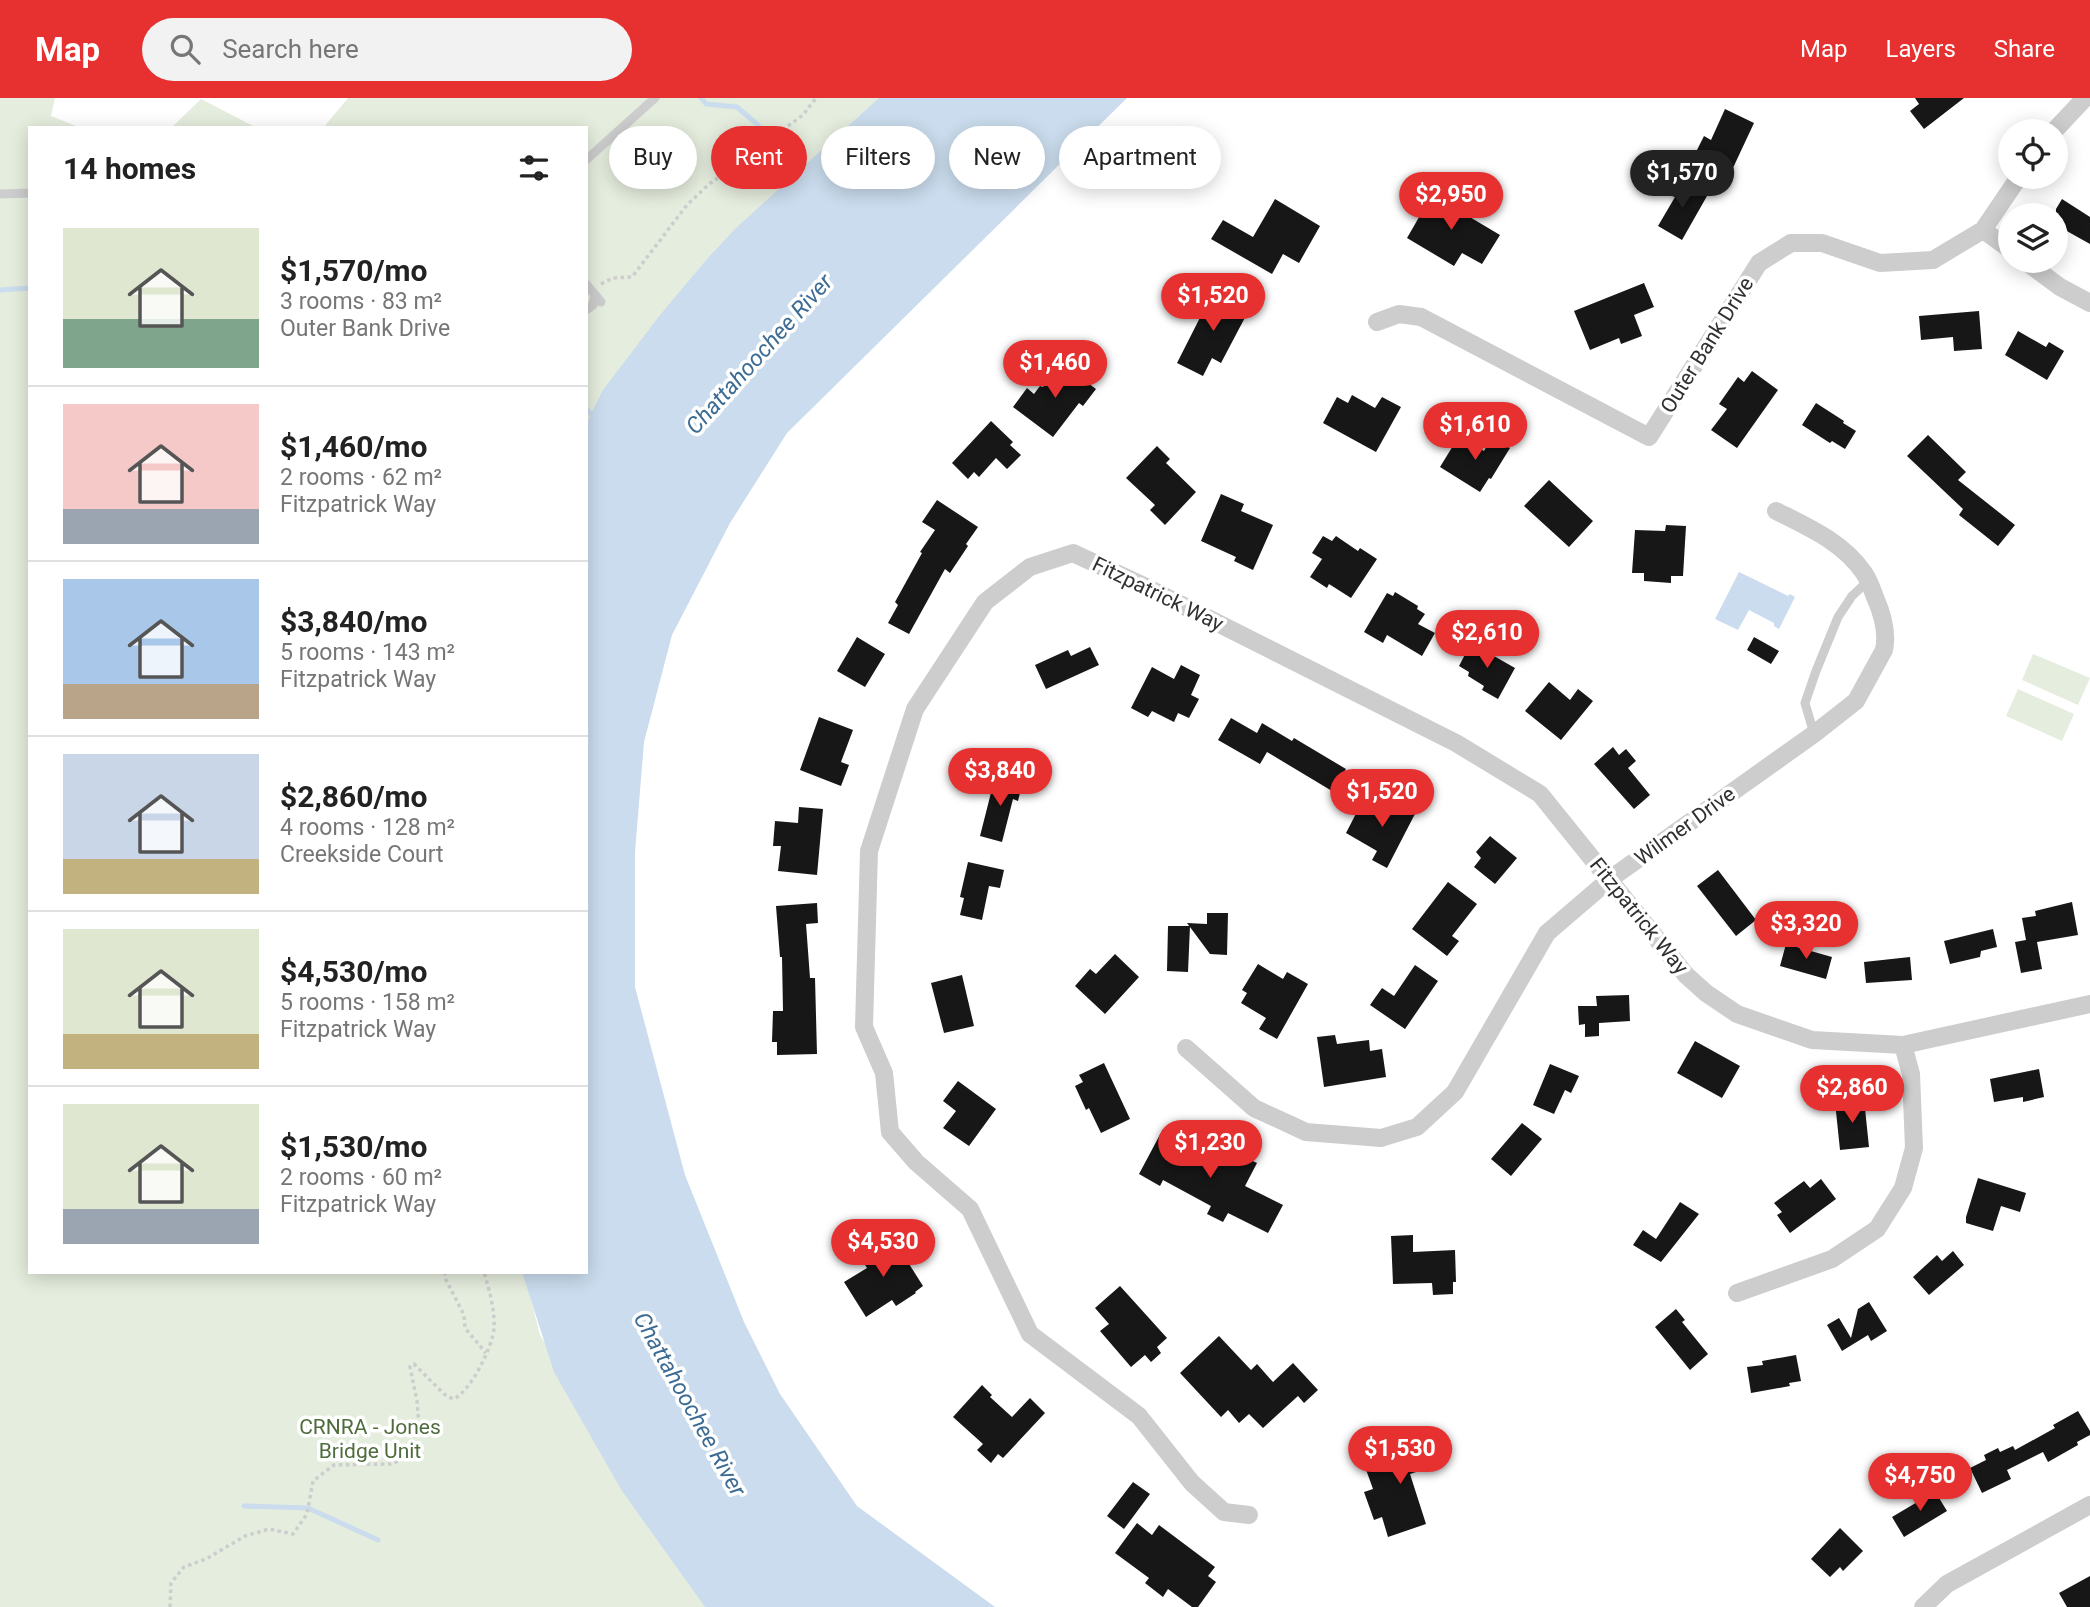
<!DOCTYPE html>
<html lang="en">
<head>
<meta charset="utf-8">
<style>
	:root { --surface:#fff; --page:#f2f2f2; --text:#222; --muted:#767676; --line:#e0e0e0; --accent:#e73131 }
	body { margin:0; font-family:Roboto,sans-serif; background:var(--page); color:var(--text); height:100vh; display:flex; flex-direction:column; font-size:26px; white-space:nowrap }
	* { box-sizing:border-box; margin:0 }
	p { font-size:23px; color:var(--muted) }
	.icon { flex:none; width:38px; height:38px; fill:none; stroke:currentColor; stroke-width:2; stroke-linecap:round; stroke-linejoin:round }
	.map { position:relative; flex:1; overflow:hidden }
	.details { position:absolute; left:28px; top:28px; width:560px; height:1148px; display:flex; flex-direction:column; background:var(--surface); border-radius:0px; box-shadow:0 4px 18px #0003 }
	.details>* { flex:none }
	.guide { position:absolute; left:609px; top:28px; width:665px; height:63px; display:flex; gap:14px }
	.buttons { position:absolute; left:1998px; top:21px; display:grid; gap:14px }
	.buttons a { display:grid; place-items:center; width:70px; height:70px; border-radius:50%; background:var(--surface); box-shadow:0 4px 18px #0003; font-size:35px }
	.price { position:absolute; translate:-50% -60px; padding:0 16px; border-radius:24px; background:var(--accent); color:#fff; font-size:23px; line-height:46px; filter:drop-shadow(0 2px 4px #0008) }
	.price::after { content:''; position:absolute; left:50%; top:42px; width:21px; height:16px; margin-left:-10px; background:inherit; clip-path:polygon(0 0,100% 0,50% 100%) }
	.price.on { background:#222; color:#fff }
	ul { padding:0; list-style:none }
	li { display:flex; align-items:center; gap:21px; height:175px; padding:0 35px }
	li+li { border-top:2px solid var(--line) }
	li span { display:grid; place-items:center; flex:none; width:196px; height:140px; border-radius:0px; color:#555 }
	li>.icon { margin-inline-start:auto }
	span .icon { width:84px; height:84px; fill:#fffc; stroke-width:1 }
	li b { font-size:30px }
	h2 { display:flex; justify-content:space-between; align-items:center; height:84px; padding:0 35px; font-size:30px }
	.pill { padding:0 24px; border-radius:32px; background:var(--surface); box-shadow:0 4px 18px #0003; font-size:24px; line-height:63px }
	.pill.on { background:var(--accent); color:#fff }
	header { display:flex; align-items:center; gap:42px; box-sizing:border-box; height:98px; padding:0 35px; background:var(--accent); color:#fff }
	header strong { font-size:33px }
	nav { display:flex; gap:38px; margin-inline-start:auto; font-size:24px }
	.search { width:490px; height:63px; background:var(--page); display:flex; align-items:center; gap:18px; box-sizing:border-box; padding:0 24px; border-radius:38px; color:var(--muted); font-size:26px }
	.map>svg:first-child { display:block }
	.green { fill:#e5edde }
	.water { fill:#cadced }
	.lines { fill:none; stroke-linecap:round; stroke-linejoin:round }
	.stream { stroke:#cadced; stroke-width:5 }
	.building { fill:#171717 }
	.path { stroke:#cdcdcd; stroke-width:3.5; stroke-dasharray:3.5 3.5; stroke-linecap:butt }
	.service { stroke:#cdcdcd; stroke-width:9 }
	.minor { stroke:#cdcdcd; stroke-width:18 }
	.labels { text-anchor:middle; stroke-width:7; stroke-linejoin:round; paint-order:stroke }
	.street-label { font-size:21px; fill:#303030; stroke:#fff }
	.park-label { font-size:21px; fill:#4f6c3c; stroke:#fff }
	.water-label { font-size:23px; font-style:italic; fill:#3c6b93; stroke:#fff }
</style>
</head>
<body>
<header>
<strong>Map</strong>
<div class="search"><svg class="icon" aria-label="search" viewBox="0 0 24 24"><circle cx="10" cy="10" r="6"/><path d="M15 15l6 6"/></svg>Search here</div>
<nav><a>Map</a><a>Layers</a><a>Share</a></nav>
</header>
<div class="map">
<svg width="2090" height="1509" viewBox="0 0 2090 1509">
	<rect width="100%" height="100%" fill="#fff"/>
	<path class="green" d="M0,0H55L51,18L81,30H30V1174H524L540,1237L669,1454L709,1509H0Z
		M348,0H882L586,352V30H323Z
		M201,1L257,30H171Z
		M2033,556L2090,580L2078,607L2022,582Z
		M2018,591L2074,616L2062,643L2006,618Z"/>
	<path class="water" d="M879,0H1127L787,335L730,425L672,537L644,644L635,754V889L685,1077L744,1224L780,1296L857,1408L995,1509H705L622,1393L554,1274L522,1174H586V326L603,292L660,217L707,161L736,130Z
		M1739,474L1788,498L1790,496L1795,499L1779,531L1774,528V525L1749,512L1738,532L1715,521Z"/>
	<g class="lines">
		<path class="stream" d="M701,0L706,6L737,9L758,27L769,47L774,74L785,85
			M0,192L30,190
			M586,311L591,316
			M244,1408L308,1410L378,1442"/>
	</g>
	<path class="building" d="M1915,0H1964L1924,31L1910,13L1919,6Z
		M1725,11L1754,25L1732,72L1696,54L1704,38L1711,42Z
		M1681,83L1707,98L1682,142L1658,128L1675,99L1672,98Z
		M1426,93L1500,137L1482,166L1462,155L1454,168L1407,140L1422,114L1416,110Z
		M1275,101L1320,128L1299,165L1283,156L1272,176L1211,141L1223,122L1253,139Z
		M2062,101L2090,119V146L2056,127V111Z
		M1644,185L1654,209L1634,217L1642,238L1621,246L1619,240L1590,252L1574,213Z
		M1214,192L1250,210L1221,265L1212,260L1203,278L1177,265Z
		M1979,213L1982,251L1954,253L1953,239L1921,242L1919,218Z
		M2018,233L2046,249L2049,244L2064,253L2047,282L2005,257Z
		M1061,265L1096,291L1083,308L1079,305L1053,339L1013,309L1027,290L1034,296L1040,288L1043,289Z
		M1752,273L1778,292L1737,350L1711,332L1727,311L1719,306L1738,279L1744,284Z
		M1352,297L1375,310L1382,299L1401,309L1376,354L1323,325L1337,299L1348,305Z
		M1816,305L1844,323L1843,325L1856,333L1845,351L1832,343L1830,345L1802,327Z
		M991,323L1013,344L1010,347L1021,357L1007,371L996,360L979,379L974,374L968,381L952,365Z
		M1928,337L1966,374L1958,382L2015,427L1998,448L1959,417L1963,411L1907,358Z
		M1459,338L1484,353L1492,339L1510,350L1491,381L1489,380L1480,394L1440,369Z
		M1157,348L1170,361L1166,365L1196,394L1165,427L1150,412L1155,407L1126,380Z
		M1549,382L1593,423L1569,449L1524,408Z
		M1221,396L1244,406L1241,413L1273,427L1253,472L1234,463L1236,459L1201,443Z
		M937,402L978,429L966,446L968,448L950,475L945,471L909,536L888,525L898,507L895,504L922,455L920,454L935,432L922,424Z
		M1666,427L1686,428L1683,478H1671V485L1644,483V475H1632L1635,432L1665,433Z
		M1323,438L1332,443L1336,438L1358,453L1360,450L1377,461L1351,500L1329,486L1327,490L1310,479L1322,461L1312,455Z
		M1395,494L1418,508L1417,511L1425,516L1418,526L1435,535L1422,558L1387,537L1383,545L1364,534L1387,495L1393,498Z
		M857,539L885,556L865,589L837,573Z
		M1754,539L1779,553L1771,566L1747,552Z
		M1471,545L1515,570L1498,601L1482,592L1484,588L1468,578L1469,574L1459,568Z
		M1090,549L1099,567L1046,591L1035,567L1068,552L1071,558Z
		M1181,567L1200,577L1191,597L1199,601L1189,620L1178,615L1174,624L1152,613L1148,619L1131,610L1152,569L1174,581Z
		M1549,584L1570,602L1578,591L1593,603L1561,642L1525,613Z
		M819,619L853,632L841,664L849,667L841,688L800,672Z
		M1231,620L1257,635L1262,625L1292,643L1294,640L1346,671L1332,693L1267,654L1260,666L1218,642Z
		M1613,649L1619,657L1626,651L1636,663L1628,670L1650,697L1634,711L1594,666Z
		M995,679L1022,686L1018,703L1013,701L1002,744L980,738Z
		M1397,702L1417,712L1387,770L1372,762L1377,753L1346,735L1362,704L1389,718Z
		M799,709L823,711L817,777L778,773L781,748H773L775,723L798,725Z
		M1490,738L1517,760L1495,786L1474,769L1481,760L1476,754Z
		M968,764L1004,772L1000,790L989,788L982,822L960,817L964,800L960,799Z
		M1718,772L1756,822L1736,838L1697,788Z
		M1448,784L1477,806L1452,838L1459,843L1447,858L1412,831Z
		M2072,804L2078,837L2037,844L2042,871L2021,875L2015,844L2026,842L2022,820L2036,818L2035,813Z
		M817,805L818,825L806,826L810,880H815L817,956L777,957V944H772L773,913H783L782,859H780L776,808Z
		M1207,815H1228L1227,857L1210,856L1187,825L1207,826Z
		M1168,828H1190L1188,874L1167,873Z
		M1993,831L1997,849L1981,853L1980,859L1950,866L1944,843Z
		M1786,846L1832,859L1826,881L1780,868Z
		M1115,856L1139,879L1105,916L1075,888L1090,871L1096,876Z
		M1910,859L1912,882L1866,885L1864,864Z
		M1258,866L1283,881L1287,874L1308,886L1277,941L1259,931L1266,920L1241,905L1247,895L1242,892Z
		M1415,867L1438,883L1405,931L1370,907L1382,890L1394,898Z
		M962,877L974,928L944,935L931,885Z
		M1629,897L1630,923L1599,925V938L1585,939V926L1579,927L1578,908H1597L1596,898Z
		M1335,937L1337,946L1369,942L1370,953L1382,951L1386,979L1324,989L1317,939Z
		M1695,943L1740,968L1722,1000L1677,975Z
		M1104,965L1130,1021L1101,1035L1089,1010L1086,1012L1075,988L1083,984L1079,977Z
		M1550,966L1579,978L1571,995L1565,992L1554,1016L1533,1007Z
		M2039,971L2044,999L2023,1004V999L1994,1004L1990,981Z
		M958,983L996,1011L969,1048L943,1030L956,1013L943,1003Z
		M1864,1001L1869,1049L1840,1052L1835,1004Z
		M1522,1025L1542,1041L1511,1078L1491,1061Z
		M1163,1031L1197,1048L1198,1045L1234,1064L1238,1056L1257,1065L1245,1088L1283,1107L1268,1135L1228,1115L1223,1124L1207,1116L1211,1108L1163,1082L1160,1088L1139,1076Z
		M1978,1080L2026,1095L2020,1114L2001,1108L1993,1133L1966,1125V1119Z
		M1821,1081L1836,1101L1790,1135L1777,1117L1782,1114L1774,1105L1804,1083L1810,1090Z
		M1680,1104L1699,1116L1661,1164L1633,1147L1643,1132L1656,1141Z
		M1413,1137V1154L1455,1152L1456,1184H1453V1196L1433,1197L1432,1185L1393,1186L1391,1138Z
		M892,1139L923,1188L915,1194L916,1195L896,1208L892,1202L866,1219L844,1184L867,1170L860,1159Z
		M1953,1153L1964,1167L1929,1197L1913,1179L1937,1157L1942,1163Z
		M1120,1188L1167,1240L1157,1249L1161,1255L1151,1264L1145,1257L1131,1269L1100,1233L1109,1226L1095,1210Z
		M1869,1204L1887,1233L1871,1243L1868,1237L1842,1253L1827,1227L1839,1220L1851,1240L1858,1211Z
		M1676,1211L1685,1222L1682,1224L1708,1256L1690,1272L1655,1229Z
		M1219,1238L1251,1272L1257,1266L1273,1284L1293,1265L1318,1292L1304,1305L1298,1298L1263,1330L1249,1316L1239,1325L1228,1312L1221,1319L1180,1275Z
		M1796,1257L1801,1283L1789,1285L1790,1288L1751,1295L1747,1269L1763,1267L1762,1263Z
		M982,1287L992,1297L990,1299L1012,1319L1030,1300L1045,1315L1003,1360L998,1356L991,1365L977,1352L983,1346L953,1319Z
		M2078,1313L2090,1333V1337L2077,1344L2078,1347L2048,1364L2043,1354L2007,1372L2011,1381L1982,1395L1970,1370L1986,1362L1984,1357L1998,1350L2000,1354L2013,1348L2015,1352L2055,1330L2053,1327Z
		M1435,1340L1443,1365L1410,1376L1426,1426L1388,1439L1382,1419L1374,1422L1364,1394L1373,1391L1364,1366Z
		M1133,1384L1150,1396L1124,1431L1107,1418Z
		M1933,1390L1947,1413L1904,1439L1892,1419L1919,1403L1917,1400Z
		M1137,1425L1152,1437L1159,1427L1215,1469L1208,1478L1216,1484L1198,1509H1192L1168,1491L1163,1499L1145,1485L1149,1480L1115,1455Z
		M1840,1430L1863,1453L1843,1473L1840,1469L1830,1479L1811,1461Z
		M2090,1478V1509H2067L2059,1495Z"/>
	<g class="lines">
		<path class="path" d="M601,186L613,180L632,179L687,107L708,87L734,68L752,50L780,34L803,17L816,0
			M445,1174V1180L464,1217L465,1230L486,1255
			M170,1509L171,1485L184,1469L206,1461L245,1438L269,1431L293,1436L307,1416L313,1383L334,1367L391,1366L408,1359L419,1328L417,1303L410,1269L414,1266L444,1296L453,1301C470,1295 493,1248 494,1230C495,1211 489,1192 484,1174"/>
		<path class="service" d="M586,62L655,0
			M0,96L30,95
			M586,186L601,204
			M586,212L593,207L595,197
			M1814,636L1805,605L1816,573L1838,519L1852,498L1868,483"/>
		<path class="minor" d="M2054,33L2085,0
			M1983,132L2011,152
			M2025,163L2060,189L2090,205
			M1377,224L1399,216L1421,219L1649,339L1759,165L1791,145H1822L1880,165L1933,162L1983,132L2019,79
			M1186,950L1254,1010L1306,1034L1381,1040L1417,1029L1455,994L1547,835L1610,781L1814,636L1856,603L1884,552C1888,534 1882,515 1875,499C1872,491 1869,482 1864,475C1843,444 1808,429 1776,413
			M1737,1195L1832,1161L1877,1131L1903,1090L1914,1050L1911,976L1903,947
			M1249,1417L1224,1414L1192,1385L1139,1318L1030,1236L970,1111L916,1064L890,1034L884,975L864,929L869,753L915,611L985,504L1030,469L1073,455L1146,489L1456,645L1540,696L1686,877L1706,895L1737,916L1812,942L1903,947L2090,906
			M1923,1509L1947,1486L2090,1407"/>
	</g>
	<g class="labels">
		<g class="street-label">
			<text transform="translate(1707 247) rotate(-58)" y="7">Outer Bank Drive</text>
			<text transform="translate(1158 496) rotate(26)" y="7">Fitzpatrick Way</text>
			<text transform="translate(1685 728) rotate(-36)" y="7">Wilmer Drive</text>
			<text transform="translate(1639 818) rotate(51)" y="7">Fitzpatrick Way</text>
		</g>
		<g class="park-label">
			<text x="370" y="1336">CRNRA - Jones<tspan x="370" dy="24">Bridge Unit</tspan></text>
		</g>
		<g class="water-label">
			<text transform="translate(759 256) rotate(-48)" y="8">Chattahoochee River</text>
			<text transform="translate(690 1306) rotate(61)" y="8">Chattahoochee River</text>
		</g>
	</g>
</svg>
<div class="buttons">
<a><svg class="icon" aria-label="locate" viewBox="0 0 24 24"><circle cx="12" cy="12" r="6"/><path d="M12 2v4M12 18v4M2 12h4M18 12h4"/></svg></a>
<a><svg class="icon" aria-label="layers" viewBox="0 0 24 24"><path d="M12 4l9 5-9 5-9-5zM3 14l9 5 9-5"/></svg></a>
</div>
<b class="price on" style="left:1682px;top:112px">$1,570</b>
<b class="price" style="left:1451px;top:134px">$2,950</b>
<b class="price" style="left:1213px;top:235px">$1,520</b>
<b class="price" style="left:1055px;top:302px">$1,460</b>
<b class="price" style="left:1475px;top:364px">$1,610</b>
<b class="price" style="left:1487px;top:572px">$2,610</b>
<b class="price" style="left:1000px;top:710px">$3,840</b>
<b class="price" style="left:1382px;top:731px">$1,520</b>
<b class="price" style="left:1806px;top:863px">$3,320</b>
<b class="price" style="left:1852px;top:1027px">$2,860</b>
<b class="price" style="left:1210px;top:1082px">$1,230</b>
<b class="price" style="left:883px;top:1181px">$4,530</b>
<b class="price" style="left:1400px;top:1388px">$1,530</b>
<b class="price" style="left:1920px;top:1415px">$4,750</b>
<div class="guide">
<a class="pill">Buy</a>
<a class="pill on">Rent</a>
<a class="pill">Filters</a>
<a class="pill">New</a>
<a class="pill">Apartment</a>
</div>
<section class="details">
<h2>14 homes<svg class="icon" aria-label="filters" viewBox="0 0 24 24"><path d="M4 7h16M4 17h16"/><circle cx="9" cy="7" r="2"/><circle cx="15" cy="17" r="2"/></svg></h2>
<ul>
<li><span style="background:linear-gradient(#dfe7d0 65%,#7fa58c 0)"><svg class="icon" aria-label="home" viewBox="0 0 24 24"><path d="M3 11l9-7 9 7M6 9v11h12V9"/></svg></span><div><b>$1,570/mo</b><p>3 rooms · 83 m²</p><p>Outer Bank Drive</p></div></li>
<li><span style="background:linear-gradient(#f6c9c9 75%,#9aa5b1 0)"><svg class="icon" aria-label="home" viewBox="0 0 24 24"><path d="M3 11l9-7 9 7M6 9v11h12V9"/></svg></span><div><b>$1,460/mo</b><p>2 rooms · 62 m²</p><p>Fitzpatrick Way</p></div></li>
<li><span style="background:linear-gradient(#a9c7e8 75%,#b9a48a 0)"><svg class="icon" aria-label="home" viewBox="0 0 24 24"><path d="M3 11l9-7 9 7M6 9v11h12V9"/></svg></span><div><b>$3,840/mo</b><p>5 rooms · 143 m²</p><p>Fitzpatrick Way</p></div></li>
<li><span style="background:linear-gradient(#c9d6e8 75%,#c2b280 0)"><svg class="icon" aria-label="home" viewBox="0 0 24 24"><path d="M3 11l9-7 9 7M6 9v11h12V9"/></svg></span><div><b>$2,860/mo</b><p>4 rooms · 128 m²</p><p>Creekside Court</p></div></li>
<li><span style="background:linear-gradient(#dfe7d0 75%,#c2b280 0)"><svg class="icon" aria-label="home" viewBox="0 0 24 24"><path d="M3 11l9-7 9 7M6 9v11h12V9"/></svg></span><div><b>$4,530/mo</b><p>5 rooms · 158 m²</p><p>Fitzpatrick Way</p></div></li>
<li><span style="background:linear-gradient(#dfe7d0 75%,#9aa5b1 0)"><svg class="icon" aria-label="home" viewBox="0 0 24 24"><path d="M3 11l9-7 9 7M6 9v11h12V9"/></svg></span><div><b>$1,530/mo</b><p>2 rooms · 60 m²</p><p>Fitzpatrick Way</p></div></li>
</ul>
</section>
</div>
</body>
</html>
